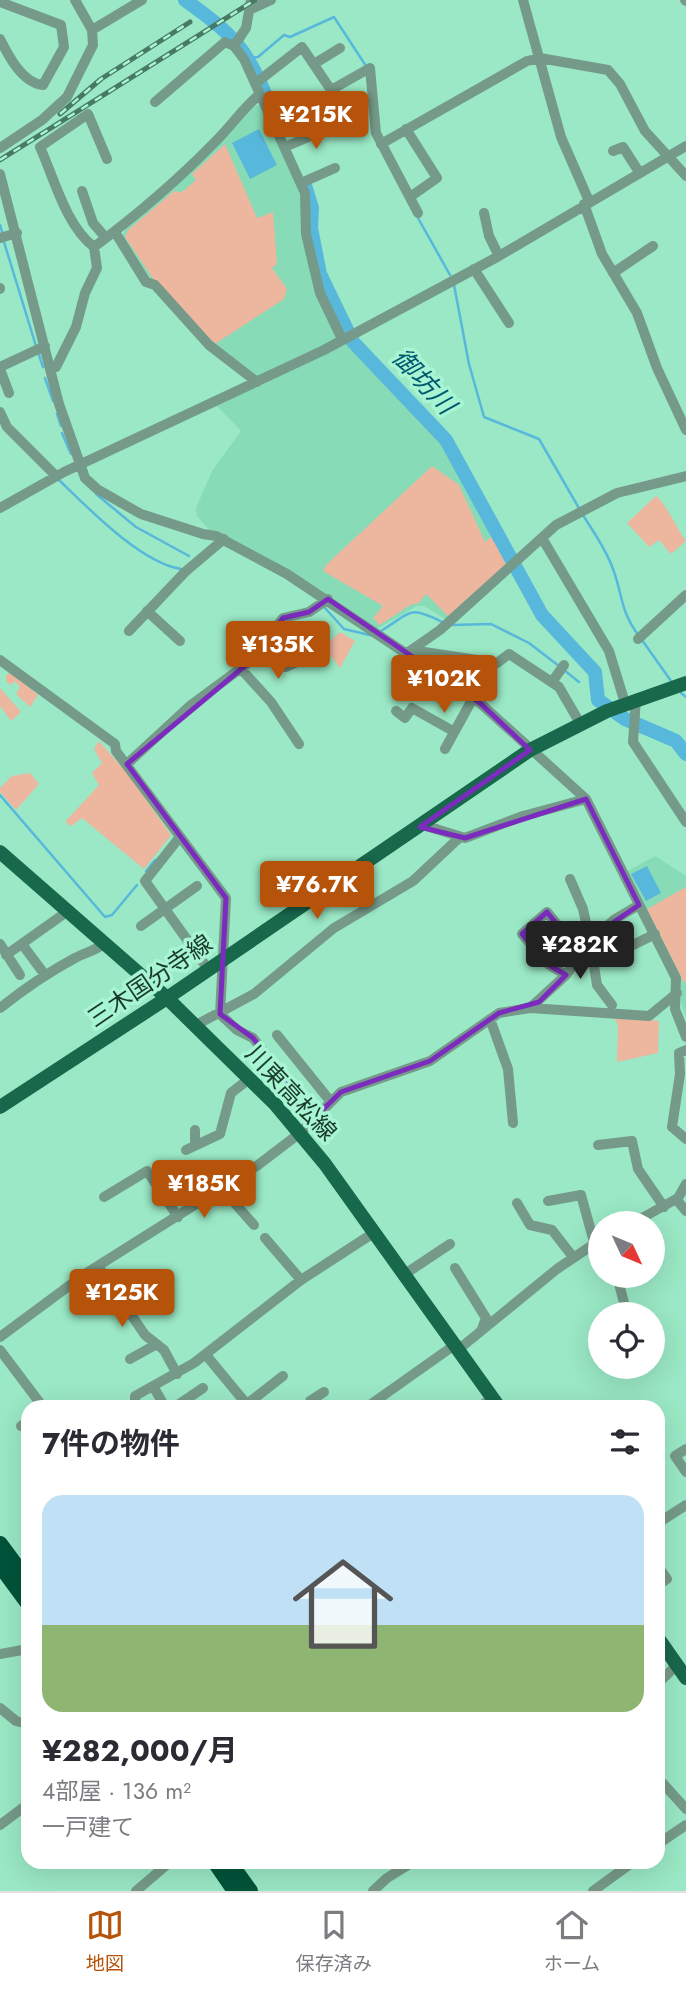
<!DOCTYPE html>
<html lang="ja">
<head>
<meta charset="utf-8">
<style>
	:root { --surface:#fff; --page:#f7f7f7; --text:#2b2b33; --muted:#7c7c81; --line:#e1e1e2; --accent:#b45309 }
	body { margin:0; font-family:Jost,"Noto Sans JP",sans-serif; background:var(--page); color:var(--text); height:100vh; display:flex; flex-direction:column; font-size:26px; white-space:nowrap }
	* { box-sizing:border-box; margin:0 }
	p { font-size:23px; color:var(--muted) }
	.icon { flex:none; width:38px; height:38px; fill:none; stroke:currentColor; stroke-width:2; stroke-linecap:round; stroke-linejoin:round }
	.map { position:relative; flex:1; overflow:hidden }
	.sheet { position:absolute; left:21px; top:1400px; width:644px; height:469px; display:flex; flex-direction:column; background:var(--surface); border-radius:21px; box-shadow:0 7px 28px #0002 }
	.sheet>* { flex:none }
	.needle { width:46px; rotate:134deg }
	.fabs { position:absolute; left:588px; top:1211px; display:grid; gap:14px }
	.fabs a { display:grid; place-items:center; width:77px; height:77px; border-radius:50%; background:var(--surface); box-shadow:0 7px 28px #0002; font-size:35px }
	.price { position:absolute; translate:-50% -60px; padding:0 16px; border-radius:7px; background:var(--accent); color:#fff; font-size:23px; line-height:46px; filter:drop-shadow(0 2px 4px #0008) }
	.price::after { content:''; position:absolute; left:50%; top:42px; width:21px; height:16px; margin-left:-10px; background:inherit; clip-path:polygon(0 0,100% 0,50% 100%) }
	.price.active { background:#222; color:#fff }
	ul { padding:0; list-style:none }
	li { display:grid; align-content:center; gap:14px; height:371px; padding:0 21px }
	li span { display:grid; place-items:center; height:217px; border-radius:21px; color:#555 }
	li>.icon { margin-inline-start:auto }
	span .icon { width:126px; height:126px; fill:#fffc; stroke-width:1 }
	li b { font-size:30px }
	h2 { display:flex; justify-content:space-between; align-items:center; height:84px; padding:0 21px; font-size:30px }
	.menu { display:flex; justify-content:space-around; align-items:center; height:98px; border-top:2px solid var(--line); background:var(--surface); font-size:19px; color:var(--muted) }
	.menu a { display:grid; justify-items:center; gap:4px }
	.menu .active { color:var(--accent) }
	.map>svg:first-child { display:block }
	.built { fill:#87dcb7 }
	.green { fill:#ecb69f }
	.water { fill:#58b8dc }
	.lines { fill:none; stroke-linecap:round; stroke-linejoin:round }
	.stream { stroke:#58b8dc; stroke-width:2.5 }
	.river { stroke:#58b8dc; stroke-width:14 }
	.minor { stroke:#769a89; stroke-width:10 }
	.major { stroke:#18684c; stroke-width:14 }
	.highway { stroke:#00533a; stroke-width:16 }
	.rail-casing { stroke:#487964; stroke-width:5 }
	.rail { stroke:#a7f5d2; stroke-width:2.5; stroke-dasharray:8; stroke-linecap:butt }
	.marked { fill:none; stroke:#7b2cbf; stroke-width:5; stroke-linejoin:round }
	.labels { text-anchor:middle; stroke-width:7; stroke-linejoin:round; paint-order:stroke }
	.street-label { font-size:24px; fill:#19392c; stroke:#a7f5d2 }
	.water-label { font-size:26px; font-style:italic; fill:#015870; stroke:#a7f5d2 }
</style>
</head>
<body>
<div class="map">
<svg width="686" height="1891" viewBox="0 0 686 1891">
	<rect width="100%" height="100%" fill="#9ae8c5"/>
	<path class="built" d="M251,106H260L303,193L317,293L345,341L443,440L509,563L447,620L424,606H417L377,629L228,537L211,532L197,516L196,508L212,471L241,431L217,406L262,383L222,353L144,273L122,238L125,229L217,147Z
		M655,856L686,876V1017L679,997L681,982L626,872Z"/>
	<path class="green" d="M225,144L257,218L273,212L277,264L272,268L287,289L284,299L215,344L154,280L125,237L128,230L174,191L182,192L196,180L192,174Z
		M432,466L459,485L485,542L492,536L507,564L449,617L426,594L419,603L410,605L380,625L373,618L383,606L323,571L326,565Z
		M656,496C665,502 677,529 686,541L671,554L659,540L649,547L627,523Z
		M340,632L355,641L340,668L324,647Z
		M11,673L38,695L30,707L16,694L20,687L15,681L11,685L6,681V675Z
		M0,688L21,712L11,721L0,706Z
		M99,741L127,773L171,835L144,869L82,818L71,826L65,822L99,785L92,773L102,763L94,749Z
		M30,773L39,784L16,810L0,792V788L12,776Z
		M686,887V981L684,983L647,909Z
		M613,1015L659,1021L658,1053L617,1062L618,1025Z"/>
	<path class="water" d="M259,129L277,165L250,179L232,143Z
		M647,866L661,893L646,901L631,874Z"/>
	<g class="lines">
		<path class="stream" d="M247,58L258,57L284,35L290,37L334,17L366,66
			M418,218L450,275
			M0,225L3,235
			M4,242L36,346
			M454,285L469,364L484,417L539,439L580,510
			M38,352L43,367
			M45,378L53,401
			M57,414L61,426
			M62,433L71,454
			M59,480C88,508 141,563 181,569
			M96,494L136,527L189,556
			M583,515C594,533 606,549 613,569C623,596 620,610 638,635
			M325,608L344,629L374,636
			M452,625L491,624L529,643L559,666
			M381,631C412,612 408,605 442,622
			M642,640L671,681
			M564,670L579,682
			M681,693L686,697
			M0,795L105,917L112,915L137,885
			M146,871L155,860"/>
		<path class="river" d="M185,0C234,35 248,49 270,106
			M305,185L312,208L311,228L320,274L353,342L446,440L542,615L595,672L598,700L625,719L676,741L686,754"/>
		<path class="minor" d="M523,0L561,137L589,201
			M685,0L686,1
			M0,2L61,25L64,47L43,85C22,83 8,55 0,39
			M249,10L271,0
			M92,30L142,0
			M234,46L246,28L251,0
			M314,64L340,48
			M256,83L302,47L331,90L370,68L376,133L418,213
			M155,102L225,42L234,46L244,59L305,193L306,234L320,293L342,339
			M406,129L437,178L410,197
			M381,144L527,61L540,58L608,70L620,84L645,131L686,176
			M285,147L327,129
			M0,148L42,120L67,97L93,45L92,30L75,0
			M613,151L623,147L639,172
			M0,174L59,404L85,478L97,489L141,514L203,534L216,536L287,574L480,703L586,799L676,978L675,1009L686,1037
			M301,183L335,168
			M82,191L93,223L106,238
			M584,204L602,254L637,313L657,368L686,430
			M484,213L489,236L499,256
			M115,232L146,282L155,285L209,345L257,382
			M0,238L17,233
			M94,247C66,226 54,178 40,147L88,114L107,159
			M474,269L509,323
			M613,273L653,246
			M0,288V289
			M0,367L45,346
			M0,369L9,393
			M50,369L56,367L76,327L85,293L97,268L94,247C137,215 178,180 216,141C232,125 243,108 260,94
			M0,412L7,427L56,476
			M0,508L64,472L324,350L499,256L686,146
			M542,538L609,651L625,703
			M147,611L180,641
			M129,631L185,572L224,539
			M272,633L294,652
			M638,639L686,595
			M261,649L286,667L304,659L311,660
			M411,650L497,663L509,654L559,687L581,725
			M407,653L440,630L556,525L617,493L686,476
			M0,660L115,744L116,751L226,898L220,1014L237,1030L253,1038L315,1117
			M241,669L271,702L299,744
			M552,682L564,665
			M636,699L633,742L686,822
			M396,711L405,718L412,708L453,731
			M445,749L473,698
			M127,764L191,705L252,660L283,618L309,612L328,599
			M423,825L465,838L523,816L586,799
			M179,838L145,881L208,969
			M141,926L197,886
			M0,944L20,975
			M22,944L45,975
			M627,948L655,934
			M6,955L68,911
			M566,975L549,965L522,934L547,912L582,955
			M612,1005L597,985L590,941L615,919L639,905
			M0,1008C24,989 49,972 75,958C86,952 95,951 105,943
			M530,1008L566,975L590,941L583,909L570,879
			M490,1019L508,1069L513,1123
			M196,1025L254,994L334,928L413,881L460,837
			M277,1035L331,1102
			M686,1050L679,1053L680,1074L672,1127L686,1139
			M195,1130V1146
			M598,1145L632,1141L638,1169L664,1207
			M186,1150L220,1134L231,1093L249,1079
			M223,1190L254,1225
			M104,1197L147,1171L178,1217
			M676,1199L686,1211
			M548,1201L581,1195L594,1242
			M517,1203L530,1225L552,1230L573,1257
			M633,1223L678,1198L686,1184
			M265,1238L301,1280
			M98,1266L145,1335L164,1350L177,1374
			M455,1268L486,1318L482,1329
			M405,1274L450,1244
			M617,1276L627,1314
			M0,1337L85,1274L258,1165L300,1133L341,1092L430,1061L499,1013L530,1008L649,1016L677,993
			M459,1349L557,1269L600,1240
			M0,1350L43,1407
			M206,1355L249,1407
			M130,1359L157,1344
			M153,1386L165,1407
			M310,1401L324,1392
			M247,1404L283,1376
			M135,1407V1396L194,1363L301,1280L375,1232
			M175,1407L203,1388
			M367,1407L456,1344
			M479,1407L493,1398
			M21,1426L28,1421
			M686,1449L675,1456L686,1472
			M658,1523L686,1505
			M658,1566L667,1579L658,1585
			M0,1654L28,1649
			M658,1683L677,1665
			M0,1708L16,1721L28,1724
			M658,1778L686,1809
			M0,1825L28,1804
			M658,1844L686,1825
			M136,1891L170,1862
			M373,1891L387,1878L413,1862
			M593,1891L633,1862"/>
		<path class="major" d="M0,852L167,998L275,1104L325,1164L499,1407
			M0,1107L167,998L530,750L607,711L686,683
			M658,1638L686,1678"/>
		<path class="highway" d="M0,1544L28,1582
			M0,1565L28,1603
			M215,1862L235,1891
			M229,1862L250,1891"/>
		<g class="rail-casing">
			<path id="rail" d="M60,114L101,79L190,22
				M0,160L255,0"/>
		</g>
		<use href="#rail" class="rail"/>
	</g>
	<path class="marked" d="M328,599L480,703L530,750L420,827L465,838L586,799L639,905L602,930L582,955L547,912L522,934L549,965L566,975L539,1002L499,1013L430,1061L341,1092L315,1117L253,1038L220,1014L226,898L127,764L252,660L283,618L309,612Z"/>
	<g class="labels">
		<g class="street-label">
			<text transform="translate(150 981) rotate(-34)" y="8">三木国分寺線</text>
			<text transform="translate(291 1093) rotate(47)" y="8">川東高松線</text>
		</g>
		<g class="water-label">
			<text transform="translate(424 381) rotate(47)" y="9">御坊川</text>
		</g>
	</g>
</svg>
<div class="fabs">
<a><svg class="needle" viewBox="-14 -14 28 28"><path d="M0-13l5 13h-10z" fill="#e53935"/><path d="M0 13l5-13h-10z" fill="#7c7c81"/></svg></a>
<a><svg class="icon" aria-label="locate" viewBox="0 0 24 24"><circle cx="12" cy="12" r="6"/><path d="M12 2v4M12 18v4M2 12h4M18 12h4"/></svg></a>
</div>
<b class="price" style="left:316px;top:151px">¥215K</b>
<b class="price" style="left:278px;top:681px">¥135K</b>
<b class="price" style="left:444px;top:715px">¥102K</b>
<b class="price" style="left:317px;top:921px">¥76.7K</b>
<b class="price active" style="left:580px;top:981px">¥282K</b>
<b class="price" style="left:204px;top:1220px">¥185K</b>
<b class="price" style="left:122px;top:1329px">¥125K</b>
<section class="sheet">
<h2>7件の物件<svg class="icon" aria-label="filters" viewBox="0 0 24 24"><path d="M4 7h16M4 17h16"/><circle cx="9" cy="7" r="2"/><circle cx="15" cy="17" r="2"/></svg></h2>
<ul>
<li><span style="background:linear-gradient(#bfe0f5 60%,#8fb573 0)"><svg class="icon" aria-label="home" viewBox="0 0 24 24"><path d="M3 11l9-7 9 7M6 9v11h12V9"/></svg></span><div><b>¥282,000/月</b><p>4部屋 · 136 m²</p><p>一戸建て</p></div></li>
</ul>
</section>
</div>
<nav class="menu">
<a class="active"><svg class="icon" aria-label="map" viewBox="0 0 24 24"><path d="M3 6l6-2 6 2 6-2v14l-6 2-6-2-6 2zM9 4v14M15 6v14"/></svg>地図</a>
<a><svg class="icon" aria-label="saved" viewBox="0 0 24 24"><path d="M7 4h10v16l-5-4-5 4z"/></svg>保存済み</a>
<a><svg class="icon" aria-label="home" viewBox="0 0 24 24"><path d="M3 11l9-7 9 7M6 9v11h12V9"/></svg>ホーム</a>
</nav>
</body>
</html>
